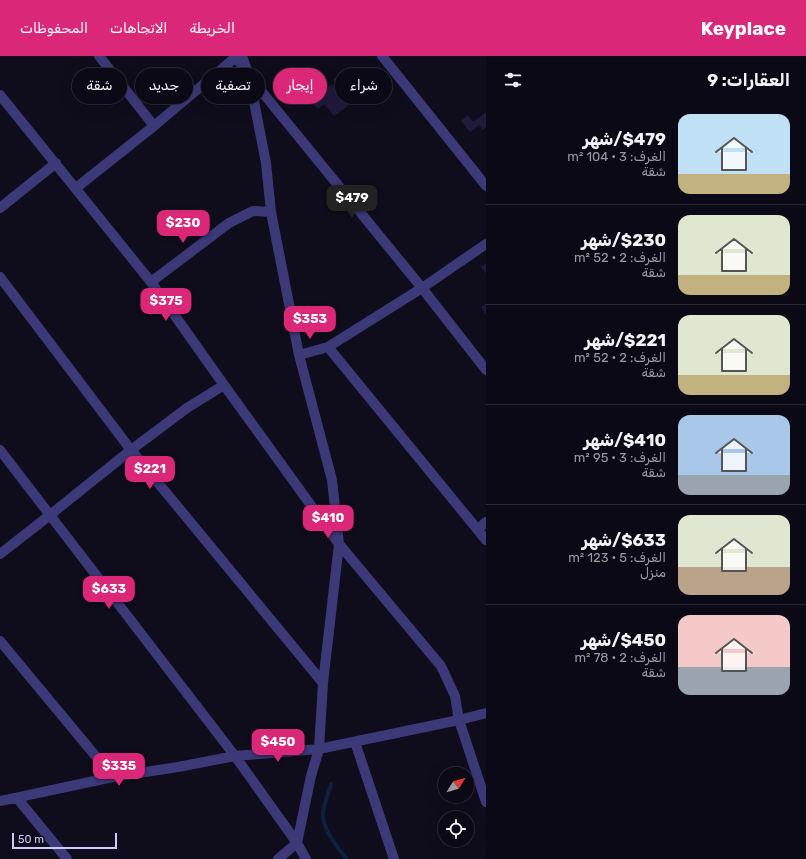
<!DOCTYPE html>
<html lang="ar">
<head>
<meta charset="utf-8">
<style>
	:root { --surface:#0b0915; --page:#191722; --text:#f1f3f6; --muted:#9a9aa0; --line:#2b2a34; --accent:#db2777 }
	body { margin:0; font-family:Rubik,Cairo,sans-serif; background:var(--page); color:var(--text); direction:rtl; height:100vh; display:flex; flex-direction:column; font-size:15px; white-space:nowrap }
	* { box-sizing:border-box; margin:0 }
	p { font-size:13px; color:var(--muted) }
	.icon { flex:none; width:22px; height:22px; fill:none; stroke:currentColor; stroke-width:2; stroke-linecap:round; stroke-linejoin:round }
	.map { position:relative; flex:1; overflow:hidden; direction:ltr }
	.panel { display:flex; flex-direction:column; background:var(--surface); width:320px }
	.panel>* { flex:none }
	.top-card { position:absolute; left:12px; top:12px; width:380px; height:36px; direction:rtl; display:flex; gap:8px }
	.needle { width:26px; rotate:53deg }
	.controls { position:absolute; left:438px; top:711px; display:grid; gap:8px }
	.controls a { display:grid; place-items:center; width:36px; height:36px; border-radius:50%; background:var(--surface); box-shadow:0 4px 16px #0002,0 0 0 1px var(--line); font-size:20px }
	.scale { position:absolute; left:12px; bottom:10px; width:105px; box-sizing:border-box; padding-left:4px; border:2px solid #cfc9fd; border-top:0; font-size:11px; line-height:14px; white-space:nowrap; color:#cfc9fd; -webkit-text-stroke:3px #0f0c1c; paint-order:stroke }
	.price { position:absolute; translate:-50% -34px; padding:0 9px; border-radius:8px; background:var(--accent); color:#fff; font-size:13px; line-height:26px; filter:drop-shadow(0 1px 2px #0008) }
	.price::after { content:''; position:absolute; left:50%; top:24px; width:12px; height:9px; margin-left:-6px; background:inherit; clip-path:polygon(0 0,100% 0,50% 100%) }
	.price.active { background:#222; color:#fff }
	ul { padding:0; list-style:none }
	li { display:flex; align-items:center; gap:12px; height:100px; padding:0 16px }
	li+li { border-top:1px solid var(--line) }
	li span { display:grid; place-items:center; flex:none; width:112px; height:80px; border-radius:12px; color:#555 }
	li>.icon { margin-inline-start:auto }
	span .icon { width:48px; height:48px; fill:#fffc; stroke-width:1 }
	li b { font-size:17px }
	h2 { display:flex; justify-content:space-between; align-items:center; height:48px; padding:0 16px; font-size:17px }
	.pill { padding:0 14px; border-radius:18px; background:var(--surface); box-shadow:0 4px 16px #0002,0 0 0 1px var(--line); font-size:14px; line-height:36px }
	.pill.active { background:var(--accent); color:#fff }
	header { display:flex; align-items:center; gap:24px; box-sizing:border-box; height:56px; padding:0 20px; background:var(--accent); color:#fff }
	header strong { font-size:19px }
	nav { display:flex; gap:22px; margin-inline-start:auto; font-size:14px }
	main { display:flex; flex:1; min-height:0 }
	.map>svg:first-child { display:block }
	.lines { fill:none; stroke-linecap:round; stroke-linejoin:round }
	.stream { stroke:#0d203e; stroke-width:4 }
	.building { fill:#20193c }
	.minor { stroke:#3c3979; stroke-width:10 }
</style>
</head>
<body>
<header>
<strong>Keyplace</strong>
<nav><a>الخريطة</a><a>الاتجاهات</a><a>المحفوظات</a></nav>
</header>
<main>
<section class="panel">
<h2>العقارات: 9<svg class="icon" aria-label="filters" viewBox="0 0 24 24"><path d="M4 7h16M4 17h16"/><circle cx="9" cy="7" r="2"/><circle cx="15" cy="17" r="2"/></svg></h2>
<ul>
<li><span style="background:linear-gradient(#bfe0f5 75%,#c2b280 0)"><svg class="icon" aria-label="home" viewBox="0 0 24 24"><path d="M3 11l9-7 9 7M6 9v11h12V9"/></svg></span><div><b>$479/شهر</b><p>الغرف: 3 · 104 m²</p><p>شقة</p></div></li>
<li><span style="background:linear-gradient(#dfe7d0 75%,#c2b280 0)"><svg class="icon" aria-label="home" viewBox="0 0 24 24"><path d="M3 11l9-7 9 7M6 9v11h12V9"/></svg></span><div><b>$230/شهر</b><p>الغرف: 2 · 52 m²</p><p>شقة</p></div></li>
<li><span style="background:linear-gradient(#dfe7d0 75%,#c2b280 0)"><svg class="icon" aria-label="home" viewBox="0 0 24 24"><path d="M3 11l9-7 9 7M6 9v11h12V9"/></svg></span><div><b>$221/شهر</b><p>الغرف: 2 · 52 m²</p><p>شقة</p></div></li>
<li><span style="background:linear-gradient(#a9c7e8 75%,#9aa5b1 0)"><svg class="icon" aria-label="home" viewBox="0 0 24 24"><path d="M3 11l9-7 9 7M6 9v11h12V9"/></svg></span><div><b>$410/شهر</b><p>الغرف: 3 · 95 m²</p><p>شقة</p></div></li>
<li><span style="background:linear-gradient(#dfe7d0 65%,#b9a48a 0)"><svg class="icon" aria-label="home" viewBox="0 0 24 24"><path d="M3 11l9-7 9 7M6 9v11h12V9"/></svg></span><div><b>$633/شهر</b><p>الغرف: 5 · 123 m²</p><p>منزل</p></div></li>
<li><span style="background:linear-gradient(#f6c9c9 65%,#9aa5b1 0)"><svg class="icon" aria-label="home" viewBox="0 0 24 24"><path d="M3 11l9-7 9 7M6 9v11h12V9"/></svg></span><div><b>$450/شهر</b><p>الغرف: 2 · 78 m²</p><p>شقة</p></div></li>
</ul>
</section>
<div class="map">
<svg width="486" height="803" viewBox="0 0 486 803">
	<rect width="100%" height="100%" fill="#0f0c1c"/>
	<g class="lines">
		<path class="stream" d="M331,728C329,737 324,747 323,756C322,773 336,790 347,803"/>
	</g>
	<path class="building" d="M340,18L349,28L342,34L333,24Z
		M375,20L380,27L363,39L359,32Z
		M332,28L349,49L334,60L324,48L318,53L311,45Z
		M486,56V71L483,74L479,69L470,76L461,65L468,59L473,66Z
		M486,207V218L481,211Z
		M486,248V259L481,251Z"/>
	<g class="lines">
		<path class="minor" d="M99,0L154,70
			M235,0L249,20L422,232L486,314
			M242,0L249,20L266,107L271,156L299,299L332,424L339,488L323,627L319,693L311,720L297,787L306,803
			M382,0L486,130
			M0,39L151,226L224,329L339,488L441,610L455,640L459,664L486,746
			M76,132L154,70L236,1
			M0,152L56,107
			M486,188L422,232L328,291L486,484
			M0,221L131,394L323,627
			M151,226L229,167L253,155L271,156
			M299,299L328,291
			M0,394L235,700L297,787L278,803
			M478,473L486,466
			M0,498L50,459L131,394L187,352L224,329
			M0,585L113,721
			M355,686L394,803
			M17,742L67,803
			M0,745L113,721L178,711L235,700L319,693L459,664L486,657"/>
	</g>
</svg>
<div class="controls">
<a><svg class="needle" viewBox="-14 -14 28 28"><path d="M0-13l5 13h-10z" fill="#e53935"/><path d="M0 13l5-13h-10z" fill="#9a9aa0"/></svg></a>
<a><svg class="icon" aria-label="locate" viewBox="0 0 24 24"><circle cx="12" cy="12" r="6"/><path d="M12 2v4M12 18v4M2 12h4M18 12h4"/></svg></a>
</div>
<div class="scale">50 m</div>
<b class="price active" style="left:352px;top:163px">$479</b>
<b class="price" style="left:183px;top:188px">$230</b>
<b class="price" style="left:166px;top:266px">$375</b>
<b class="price" style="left:310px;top:284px">$353</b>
<b class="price" style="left:150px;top:434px">$221</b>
<b class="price" style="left:328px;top:483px">$410</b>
<b class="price" style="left:109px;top:554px">$633</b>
<b class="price" style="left:278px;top:707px">$450</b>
<b class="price" style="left:119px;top:731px">$335</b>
<div class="top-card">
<a class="pill">شراء</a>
<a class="pill active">إيجار</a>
<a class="pill">تصفية</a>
<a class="pill">جديد</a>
<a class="pill">شقة</a>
</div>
</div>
</main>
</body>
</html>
